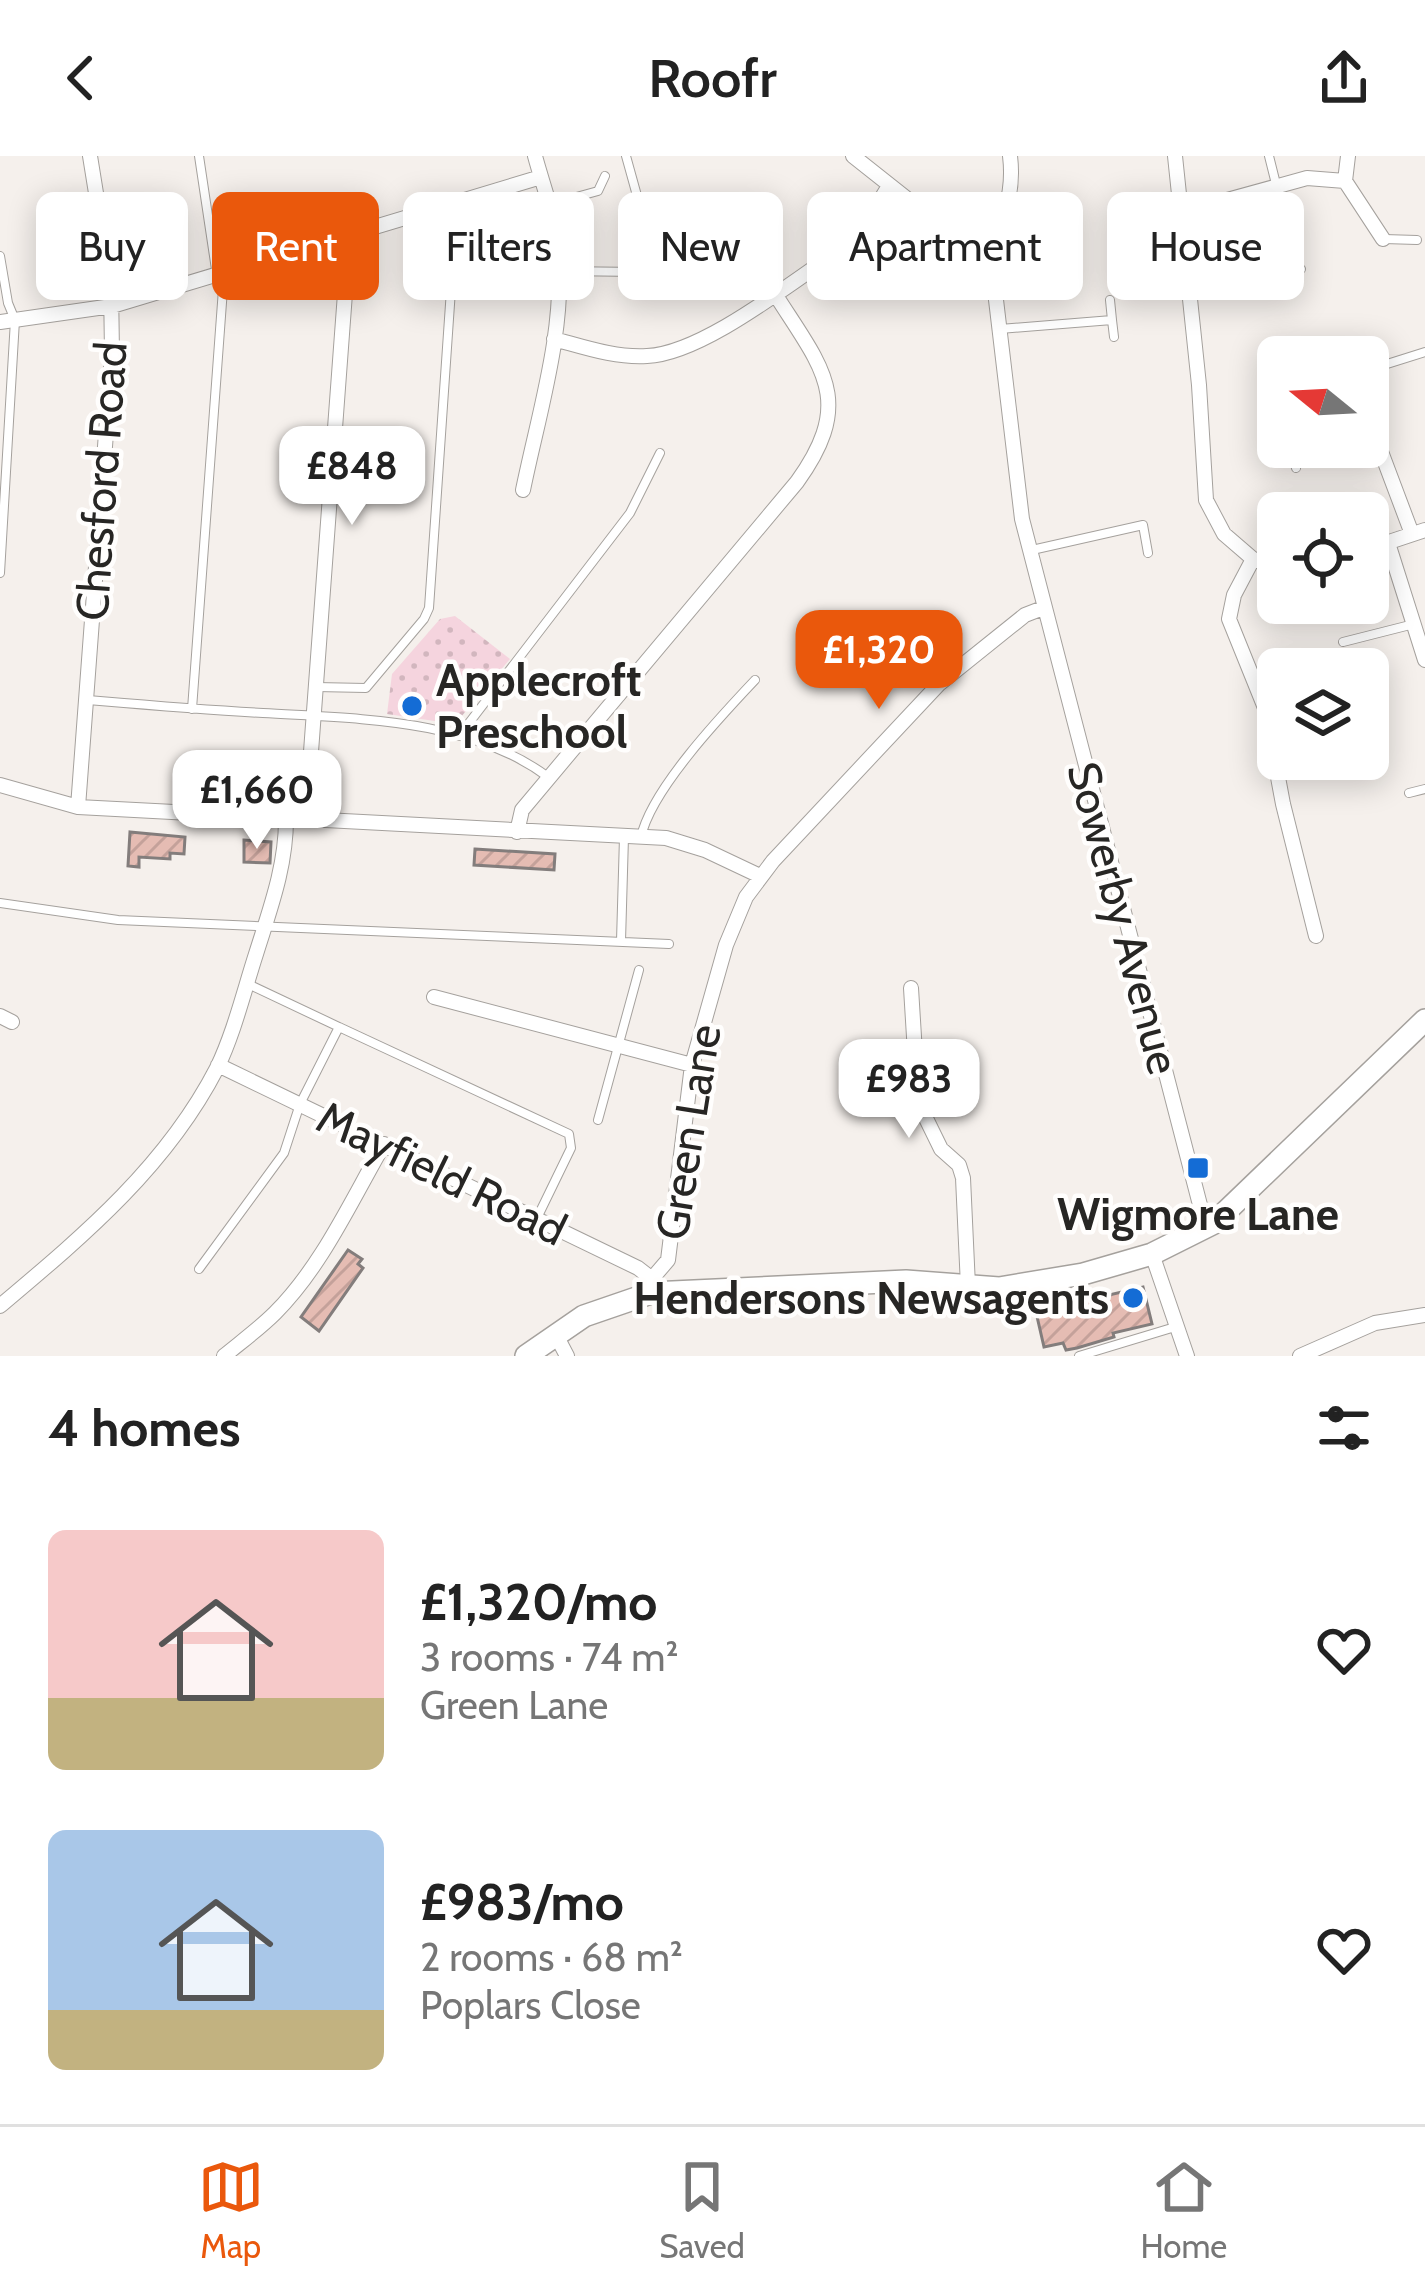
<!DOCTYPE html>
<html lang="en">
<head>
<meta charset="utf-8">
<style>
	:root { --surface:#fff; --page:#f2f2f2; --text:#222; --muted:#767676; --line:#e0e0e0; --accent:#ea580c }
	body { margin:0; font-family:Cabin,sans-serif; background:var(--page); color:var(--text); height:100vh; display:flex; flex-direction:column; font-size:45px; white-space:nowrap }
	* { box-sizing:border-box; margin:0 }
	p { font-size:39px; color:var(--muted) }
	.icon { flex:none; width:66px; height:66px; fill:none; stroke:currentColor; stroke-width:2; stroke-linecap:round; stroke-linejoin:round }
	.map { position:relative; height:1200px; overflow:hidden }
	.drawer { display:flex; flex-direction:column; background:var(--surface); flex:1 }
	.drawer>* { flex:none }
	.guide { position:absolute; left:36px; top:36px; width:1353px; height:108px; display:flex; gap:24px }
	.needle { width:78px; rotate:288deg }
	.tools { position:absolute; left:1257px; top:180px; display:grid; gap:24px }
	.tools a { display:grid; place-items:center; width:132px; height:132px; border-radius:18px; background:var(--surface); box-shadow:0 6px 30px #0003; font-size:60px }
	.price { position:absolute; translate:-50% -102px; padding:0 27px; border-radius:24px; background:#fff; color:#222; font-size:39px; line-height:78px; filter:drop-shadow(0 3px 6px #0008) }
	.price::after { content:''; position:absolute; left:50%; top:72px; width:36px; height:27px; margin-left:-18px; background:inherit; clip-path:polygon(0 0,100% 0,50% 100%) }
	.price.active { background:var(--accent); color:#fff }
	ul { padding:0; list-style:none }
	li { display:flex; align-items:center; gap:36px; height:300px; padding:0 48px }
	li span { display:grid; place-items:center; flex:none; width:336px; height:240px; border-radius:18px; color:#555 }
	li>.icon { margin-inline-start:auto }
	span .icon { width:144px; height:144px; fill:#fffc; stroke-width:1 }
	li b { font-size:51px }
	h2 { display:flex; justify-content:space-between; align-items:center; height:144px; padding:0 48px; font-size:51px }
	.chip { padding:0 42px; border-radius:18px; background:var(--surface); box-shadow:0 6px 30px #0003; font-size:42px; line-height:108px }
	.chip.active { background:var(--accent); color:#fff }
	header { display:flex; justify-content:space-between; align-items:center; height:156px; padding:0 48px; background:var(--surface); font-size:54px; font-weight:600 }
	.tabs { display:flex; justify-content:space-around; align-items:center; height:168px; border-top:3px solid var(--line); background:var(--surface); font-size:33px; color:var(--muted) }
	.tabs a { display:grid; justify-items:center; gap:6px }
	.tabs .active { color:var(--accent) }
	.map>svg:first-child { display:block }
	.park { fill:url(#park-dots) }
	.building { fill:url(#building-hatch); stroke:#837d7c; stroke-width:3 }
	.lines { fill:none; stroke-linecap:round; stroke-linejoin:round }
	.lane-casing { stroke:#a5a19d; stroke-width:10 }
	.street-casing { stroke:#a5a19d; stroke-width:16 }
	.secondary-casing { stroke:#a5a19d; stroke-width:24 }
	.lane { stroke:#fff; stroke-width:8 }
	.street { stroke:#fff; stroke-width:14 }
	.secondary { stroke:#fff; stroke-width:21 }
	.poi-dot { fill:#146cd5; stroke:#fffefd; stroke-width:4.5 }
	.labels { text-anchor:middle; stroke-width:9; stroke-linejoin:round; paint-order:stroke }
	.street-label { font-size:45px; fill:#272624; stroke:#fffefd }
	.poi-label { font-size:45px; font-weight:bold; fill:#272624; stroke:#fffefd; text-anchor:start }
</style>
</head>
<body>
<header><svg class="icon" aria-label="back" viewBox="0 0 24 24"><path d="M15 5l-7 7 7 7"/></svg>Roofr<svg class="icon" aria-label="share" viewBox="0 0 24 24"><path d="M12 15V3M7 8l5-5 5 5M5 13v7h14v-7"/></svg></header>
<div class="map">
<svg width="1425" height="1200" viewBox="0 0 1425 1200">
	<defs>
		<pattern id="park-dots" width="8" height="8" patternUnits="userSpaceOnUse" patternTransform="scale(3)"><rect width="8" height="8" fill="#f5d4de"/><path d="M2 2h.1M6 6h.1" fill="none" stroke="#d2b6be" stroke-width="1.8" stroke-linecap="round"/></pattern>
		<pattern id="building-hatch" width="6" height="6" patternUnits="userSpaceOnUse" patternTransform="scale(3)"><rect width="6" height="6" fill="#e5bcb3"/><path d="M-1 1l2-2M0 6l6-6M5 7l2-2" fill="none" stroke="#c4a19a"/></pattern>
	</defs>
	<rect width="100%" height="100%" fill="#f5f0ec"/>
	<path class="park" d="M455,460L510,503L455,568L387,558L392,518L440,463Z"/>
	<path class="building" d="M130,676L185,681L184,698L170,697V703L139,701V711L128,710Z
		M244,684L271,686L270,707L244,706Z
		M475,693L555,698L554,714L474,709Z
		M348,1094L362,1103L358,1108L363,1112L319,1175L301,1161Z
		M1143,1131L1152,1168L1113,1177L1114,1181L1077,1192L1066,1194L1063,1187L1044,1191L1036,1156Z"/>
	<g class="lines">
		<g class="lane-casing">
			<path id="lane" d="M626,0L656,108
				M1269,0L1276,28
				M1240,42L1262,123L1301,113
				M551,48L598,35L605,20
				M1384,83L1417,84
				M0,100L8,147L15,164L0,417
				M560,115L639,116L738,53
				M1112,164L1114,181
				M1000,173L1112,164L1110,144
				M1368,214L1425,196
				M1291,291L1296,312
				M1032,394L1143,369L1148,397
				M1343,486L1414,468
				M316,531L366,532L424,463L429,452L457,47
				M87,544C146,549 204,554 263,557C358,563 469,562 548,621
				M192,553L223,133L217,120L199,0
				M459,580L630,357L660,297
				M1409,637L1425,633
				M641,681C651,634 721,560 755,524
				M0,747L118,764L669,788
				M621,785L624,681
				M248,828L339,871
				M598,964L639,814
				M199,1113L284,997L300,948L339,871L569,978L571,992L537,1062
				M1079,1200L1175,1171"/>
		</g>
		<g class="street-casing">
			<path id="street" d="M853,0L983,103L994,127L1022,363L1206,1072
				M1175,0L1199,229L1206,344L1224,378L1253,403L1278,410
				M1345,25L1348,0
				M1180,57L1307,22L1345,25L1383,83
				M983,103C1002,68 1015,40 1010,0
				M0,166L112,150L541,21
				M554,183C584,191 615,202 647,200C703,198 794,124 843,92L863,72L889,30
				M1351,192L1354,201
				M1368,261L1412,378
				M523,334C539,256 566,172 558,92C555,60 543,30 535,0
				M1388,387L1425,504
				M1368,393L1425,374
				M1253,403L1234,439L1229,463L1265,552L1283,648L1316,780
				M0,629L78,651L666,682L705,694L760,720
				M78,651L112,197L111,130L90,0
				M306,663L346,124L341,82
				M517,676L522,654L797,326C856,244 822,212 775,138
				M911,832L918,946L941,993L959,1009L963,1022L968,1130
				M434,841L692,909
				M0,860L12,866
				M218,909L638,1112L647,1119L651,1132
				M1152,1098L1187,1200
				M650,1125L668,1104L692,909L726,789L746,741L773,705L939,528L1025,459L1043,452
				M0,1150C83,1080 166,1011 217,912C234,877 244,835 256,798C270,753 286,711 286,663
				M556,1179L567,1200
				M224,1200C241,1186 260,1172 275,1157C322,1110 351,1045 384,988
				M1300,1200L1375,1167L1425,1159"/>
		</g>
		<g class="secondary-casing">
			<path id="secondary" d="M526,1200L584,1160L651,1137L906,1125L999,1132L1083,1118L1152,1098L1214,1067L1425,864"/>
		</g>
		<use href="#lane" class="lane"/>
		<use href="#street" class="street"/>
		<use href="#secondary" class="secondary"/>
	</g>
	<g class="poi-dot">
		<circle cx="412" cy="550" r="12"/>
		<rect x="1186" y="1000" width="24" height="24" rx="6"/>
		<circle cx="1133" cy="1142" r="12"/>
	</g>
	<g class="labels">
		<g class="street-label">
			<text transform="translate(101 325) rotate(-86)" y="16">Chesford Road</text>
			<text transform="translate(1124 762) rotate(75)" y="16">Sowerby Avenue</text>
			<text transform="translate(688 976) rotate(-81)" y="16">Green Lane</text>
			<text transform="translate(442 1017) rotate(26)" y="16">Mayfield Road</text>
		</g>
		<g class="poi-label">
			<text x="436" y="540">Applecroft<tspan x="436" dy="52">Preschool</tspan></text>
			<text x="1198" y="1074" text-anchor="middle">Wigmore Lane</text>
			<text x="1109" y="1158" text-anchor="end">Hendersons Newsagents</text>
		</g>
	</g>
</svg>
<div class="tools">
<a><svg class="needle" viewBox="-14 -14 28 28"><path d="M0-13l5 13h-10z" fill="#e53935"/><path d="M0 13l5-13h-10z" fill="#767676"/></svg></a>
<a><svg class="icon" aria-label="locate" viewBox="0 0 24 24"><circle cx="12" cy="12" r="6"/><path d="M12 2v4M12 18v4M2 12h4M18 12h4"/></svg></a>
<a><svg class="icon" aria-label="layers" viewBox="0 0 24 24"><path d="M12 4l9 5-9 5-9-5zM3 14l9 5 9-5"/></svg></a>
</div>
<b class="price" style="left:352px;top:372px">£848</b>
<b class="price active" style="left:879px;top:556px">£1,320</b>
<b class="price" style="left:257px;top:696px">£1,660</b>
<b class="price" style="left:909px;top:985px">£983</b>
<div class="guide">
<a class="chip">Buy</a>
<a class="chip active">Rent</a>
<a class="chip">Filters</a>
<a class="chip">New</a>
<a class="chip">Apartment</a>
<a class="chip">House</a>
</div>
</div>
<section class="drawer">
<h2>4 homes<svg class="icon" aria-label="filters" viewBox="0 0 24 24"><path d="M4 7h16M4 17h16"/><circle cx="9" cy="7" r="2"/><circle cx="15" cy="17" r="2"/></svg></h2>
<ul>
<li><span style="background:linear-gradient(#f6c9c9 70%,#c2b280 0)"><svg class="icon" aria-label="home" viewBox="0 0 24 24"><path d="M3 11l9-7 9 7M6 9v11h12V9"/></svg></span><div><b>£1,320/mo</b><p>3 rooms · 74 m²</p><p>Green Lane</p></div><svg class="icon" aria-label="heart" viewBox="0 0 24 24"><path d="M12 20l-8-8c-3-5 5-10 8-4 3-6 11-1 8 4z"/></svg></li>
<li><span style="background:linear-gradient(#a9c7e8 75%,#c2b280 0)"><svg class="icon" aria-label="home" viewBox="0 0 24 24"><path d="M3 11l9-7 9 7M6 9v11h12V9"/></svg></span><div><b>£983/mo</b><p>2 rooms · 68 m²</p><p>Poplars Close</p></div><svg class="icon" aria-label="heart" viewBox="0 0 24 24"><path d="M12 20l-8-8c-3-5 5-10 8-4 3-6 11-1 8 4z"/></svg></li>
</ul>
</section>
<nav class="tabs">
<a class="active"><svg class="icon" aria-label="map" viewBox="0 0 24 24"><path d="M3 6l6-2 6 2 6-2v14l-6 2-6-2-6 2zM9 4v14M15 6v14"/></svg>Map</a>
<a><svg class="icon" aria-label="saved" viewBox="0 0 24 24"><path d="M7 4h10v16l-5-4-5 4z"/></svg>Saved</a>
<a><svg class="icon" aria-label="home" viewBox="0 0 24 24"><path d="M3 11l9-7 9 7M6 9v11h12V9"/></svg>Home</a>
</nav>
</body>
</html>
